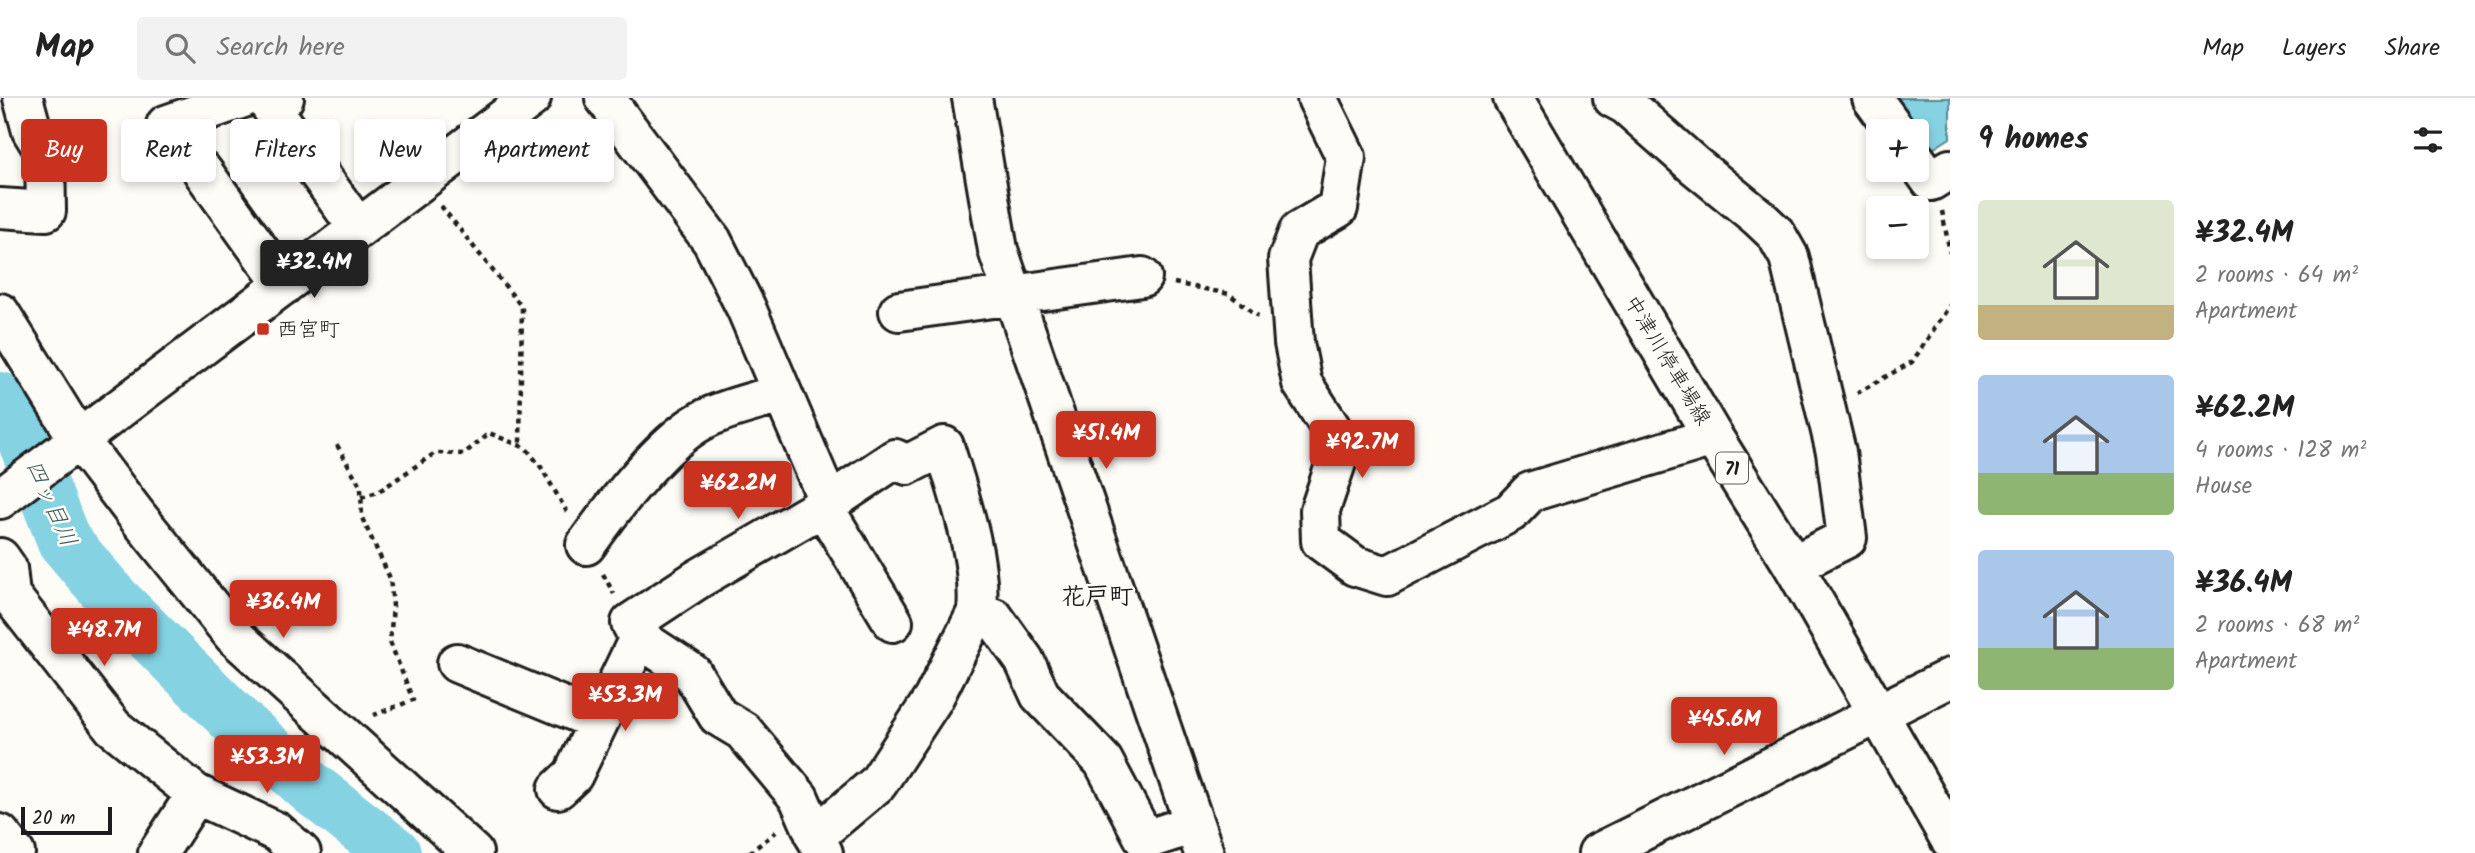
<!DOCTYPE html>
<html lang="en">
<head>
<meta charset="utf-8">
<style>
	:root { --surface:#fff; --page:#f2f2f2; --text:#222; --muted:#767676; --line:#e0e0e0; --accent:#c8321e }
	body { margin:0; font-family:Kalam,"Klee One",sans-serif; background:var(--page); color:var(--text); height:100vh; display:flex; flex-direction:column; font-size:26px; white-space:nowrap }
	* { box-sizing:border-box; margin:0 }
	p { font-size:23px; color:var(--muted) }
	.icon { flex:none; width:38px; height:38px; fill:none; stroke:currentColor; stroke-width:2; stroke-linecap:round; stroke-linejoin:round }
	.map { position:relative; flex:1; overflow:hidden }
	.side { display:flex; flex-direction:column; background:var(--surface); width:525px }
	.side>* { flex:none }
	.hud { position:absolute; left:21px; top:21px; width:665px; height:63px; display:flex; gap:14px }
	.fabs { position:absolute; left:1866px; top:21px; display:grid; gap:14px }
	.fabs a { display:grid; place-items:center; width:63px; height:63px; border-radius:7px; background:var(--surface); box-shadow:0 4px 10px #0003; font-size:35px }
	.scale { position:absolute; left:21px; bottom:18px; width:91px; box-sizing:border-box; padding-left:7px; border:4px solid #1c1c1c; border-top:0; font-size:19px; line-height:24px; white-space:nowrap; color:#1c1c1c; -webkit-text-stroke:5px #fdfcf7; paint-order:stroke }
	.price { position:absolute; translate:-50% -60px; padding:0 16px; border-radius:7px; background:var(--accent); color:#fff; font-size:23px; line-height:46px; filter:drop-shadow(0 2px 4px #0008) }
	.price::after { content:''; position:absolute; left:50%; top:42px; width:21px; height:16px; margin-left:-10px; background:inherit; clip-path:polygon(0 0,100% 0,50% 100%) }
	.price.selected { background:#222; color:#fff }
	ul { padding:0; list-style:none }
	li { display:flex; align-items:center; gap:21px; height:175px; padding:0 28px }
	li span { display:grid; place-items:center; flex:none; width:196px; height:140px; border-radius:7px; color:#555 }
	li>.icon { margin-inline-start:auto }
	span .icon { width:84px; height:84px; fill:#fffc; stroke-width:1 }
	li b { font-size:30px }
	h2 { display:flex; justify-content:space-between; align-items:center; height:84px; padding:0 28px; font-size:30px }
	.chip { padding:0 24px; border-radius:7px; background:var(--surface); box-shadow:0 4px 10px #0003; font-size:24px; line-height:63px }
	.chip.selected { background:var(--accent); color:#fff }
	header { display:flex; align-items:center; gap:42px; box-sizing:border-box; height:98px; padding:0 35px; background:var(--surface); border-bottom:2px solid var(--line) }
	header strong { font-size:33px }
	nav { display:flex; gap:38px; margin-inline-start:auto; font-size:24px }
	.search { width:490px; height:63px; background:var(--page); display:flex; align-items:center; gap:18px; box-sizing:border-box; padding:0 24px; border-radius:7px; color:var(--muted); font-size:26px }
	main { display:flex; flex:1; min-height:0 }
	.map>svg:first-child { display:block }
	.water { fill:#84d2e2; stroke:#5a8993; stroke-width:2 }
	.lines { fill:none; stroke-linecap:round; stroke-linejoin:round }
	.river { stroke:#84d2e2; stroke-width:54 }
	.minor-casing { stroke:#1c1c1c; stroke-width:44 }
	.major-casing { stroke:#1c1c1c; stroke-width:44 }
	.path { stroke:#1c1c1c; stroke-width:4.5; stroke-dasharray:5 5; stroke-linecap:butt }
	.minor { stroke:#fdfcf7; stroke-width:38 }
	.major { stroke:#fdfcf7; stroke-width:38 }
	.poi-dot { fill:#c8321e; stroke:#fdfcf7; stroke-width:2.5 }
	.labels { text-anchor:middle; stroke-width:5; stroke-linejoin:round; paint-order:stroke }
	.shield { fill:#fdfcf7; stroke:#605f5e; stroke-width:2 }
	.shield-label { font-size:19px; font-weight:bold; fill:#1c1c1c }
	.poi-label { font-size:21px; fill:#1c1c1c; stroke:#fdfcf7; text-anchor:start }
	.street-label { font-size:21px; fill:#1c1c1c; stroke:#fdfcf7 }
	.water-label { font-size:23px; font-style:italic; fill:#405c61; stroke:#fdfcf7 }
	.quarter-label { font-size:24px; font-weight:bold; fill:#1c1c1c; stroke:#fdfcf7 }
</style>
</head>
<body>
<header>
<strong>Map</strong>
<div class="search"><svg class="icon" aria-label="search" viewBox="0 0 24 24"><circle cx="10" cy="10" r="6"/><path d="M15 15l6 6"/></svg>Search here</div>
<nav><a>Map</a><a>Layers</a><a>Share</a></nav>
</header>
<main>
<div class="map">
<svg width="1950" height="755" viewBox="0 0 1950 755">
	<rect width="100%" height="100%" fill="#fdfcf7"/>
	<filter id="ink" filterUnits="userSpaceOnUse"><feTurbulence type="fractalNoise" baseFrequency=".0143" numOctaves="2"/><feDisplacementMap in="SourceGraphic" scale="14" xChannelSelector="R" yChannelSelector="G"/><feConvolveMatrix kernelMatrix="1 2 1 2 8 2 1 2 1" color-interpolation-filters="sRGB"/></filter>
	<g filter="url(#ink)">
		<path class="water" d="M1892,0H1950V40L1928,54L1916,33Z"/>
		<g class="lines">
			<path class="river" d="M0,301L23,339L64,443L114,502L235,622L312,691L394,755"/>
			<g class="minor-casing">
				<path id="minor" d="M284,0L271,9L358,130
					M605,0L712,143L746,210L829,405L698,481L631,525L639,540L692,575L718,618L743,633L799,700L823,755
					M972,0L998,152L1204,755
					M1317,0L1346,59L1338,110L1299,133L1288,161L1294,245L1302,285L1331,330L1340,353L1320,412L1321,443L1355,468L1387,478L1511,414L1530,394L1713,339
					M1613,0L1626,7L1694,67L1758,119L1776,136L1789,159L1836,354L1847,440L1793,467
					M1872,0L1896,33
					M166,27L243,0
					M1916,62L1931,83L1950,71
					M203,74L284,187
					M0,110L46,113L45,54L32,33L23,0
					M899,213L1142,179
					M0,215L79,342L137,418L234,538L473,755
					M0,401L531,0
					M823,408L893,524
					M586,447C613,409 663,342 705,321C728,309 757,304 782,295
					M0,460L7,470L10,497L113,629L196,696L277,734L301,755
					M977,514L994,520L1024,562L1040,597L1103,663L1145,742L1194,726
					M457,565L598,623
					M558,691L573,677L639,540
					M0,736L15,755
					M815,738L878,685L933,601L977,514C982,463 959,397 944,348L907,367L895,361L829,405
					M158,755L196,696
					M1598,755L1950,580"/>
			</g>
			<g class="major-casing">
				<path id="major" d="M1513,0L1713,339L1793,467L1950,741"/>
			</g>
			<path class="path" d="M441,108L522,209L520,347
				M1942,113L1950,155
				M1174,185L1229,196L1258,218
				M1857,295L1912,264L1950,207
				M337,347L361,389L362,420L390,480L393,508L390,544L413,602L374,617
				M361,399L378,394L435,355L464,356L489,335L526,350L541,369L567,414
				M603,476L614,496
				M749,755L776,734"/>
			<use href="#minor" class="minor"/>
			<use href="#major" class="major"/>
		</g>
	</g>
	<rect class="poi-dot" x="256" y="224" width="14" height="14" rx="3.5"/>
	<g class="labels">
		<rect class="shield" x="1716" y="354.5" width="32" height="31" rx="5"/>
		<g class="shield-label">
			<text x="1732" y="377">71</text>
		</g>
		<g class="poi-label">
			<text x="277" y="238">西宮町</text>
		</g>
		<g class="street-label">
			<text transform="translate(1668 262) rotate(59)" y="7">中津川停車場線</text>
		</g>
		<g class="water-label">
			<text transform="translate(52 405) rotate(66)" y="8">四ッ目川</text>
		</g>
		<g class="quarter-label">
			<text x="1097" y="506">花戸町</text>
		</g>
	</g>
</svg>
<div class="fabs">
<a>+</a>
<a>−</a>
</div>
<div class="scale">20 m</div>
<b class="price selected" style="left:314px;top:202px">¥32.4M</b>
<b class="price" style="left:1106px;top:373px">¥51.4M</b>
<b class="price" style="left:1362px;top:382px">¥92.7M</b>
<b class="price" style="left:738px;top:423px">¥62.2M</b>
<b class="price" style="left:283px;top:542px">¥36.4M</b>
<b class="price" style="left:104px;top:570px">¥48.7M</b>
<b class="price" style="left:625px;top:635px">¥53.3M</b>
<b class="price" style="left:1724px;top:659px">¥45.6M</b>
<b class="price" style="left:267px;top:697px">¥53.3M</b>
<div class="hud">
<a class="chip selected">Buy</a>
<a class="chip">Rent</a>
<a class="chip">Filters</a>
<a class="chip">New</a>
<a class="chip">Apartment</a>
</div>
</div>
<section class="side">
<h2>9 homes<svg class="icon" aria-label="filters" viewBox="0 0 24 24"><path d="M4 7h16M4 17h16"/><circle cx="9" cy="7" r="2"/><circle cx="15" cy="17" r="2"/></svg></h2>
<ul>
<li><span style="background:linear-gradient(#dfe7d0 75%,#c2b280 0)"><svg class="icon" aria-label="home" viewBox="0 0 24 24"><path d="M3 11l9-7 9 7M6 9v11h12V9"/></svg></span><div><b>¥32.4M</b><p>2 rooms · 64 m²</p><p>Apartment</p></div></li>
<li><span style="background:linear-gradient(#a9c7e8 70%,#8fb573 0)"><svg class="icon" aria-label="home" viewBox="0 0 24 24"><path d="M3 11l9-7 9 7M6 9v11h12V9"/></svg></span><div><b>¥62.2M</b><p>4 rooms · 128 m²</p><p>House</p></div></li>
<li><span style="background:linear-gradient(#a9c7e8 70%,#8fb573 0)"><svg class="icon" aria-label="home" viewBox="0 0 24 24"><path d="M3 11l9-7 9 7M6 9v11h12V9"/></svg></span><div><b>¥36.4M</b><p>2 rooms · 68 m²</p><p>Apartment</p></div></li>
</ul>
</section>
</main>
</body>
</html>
